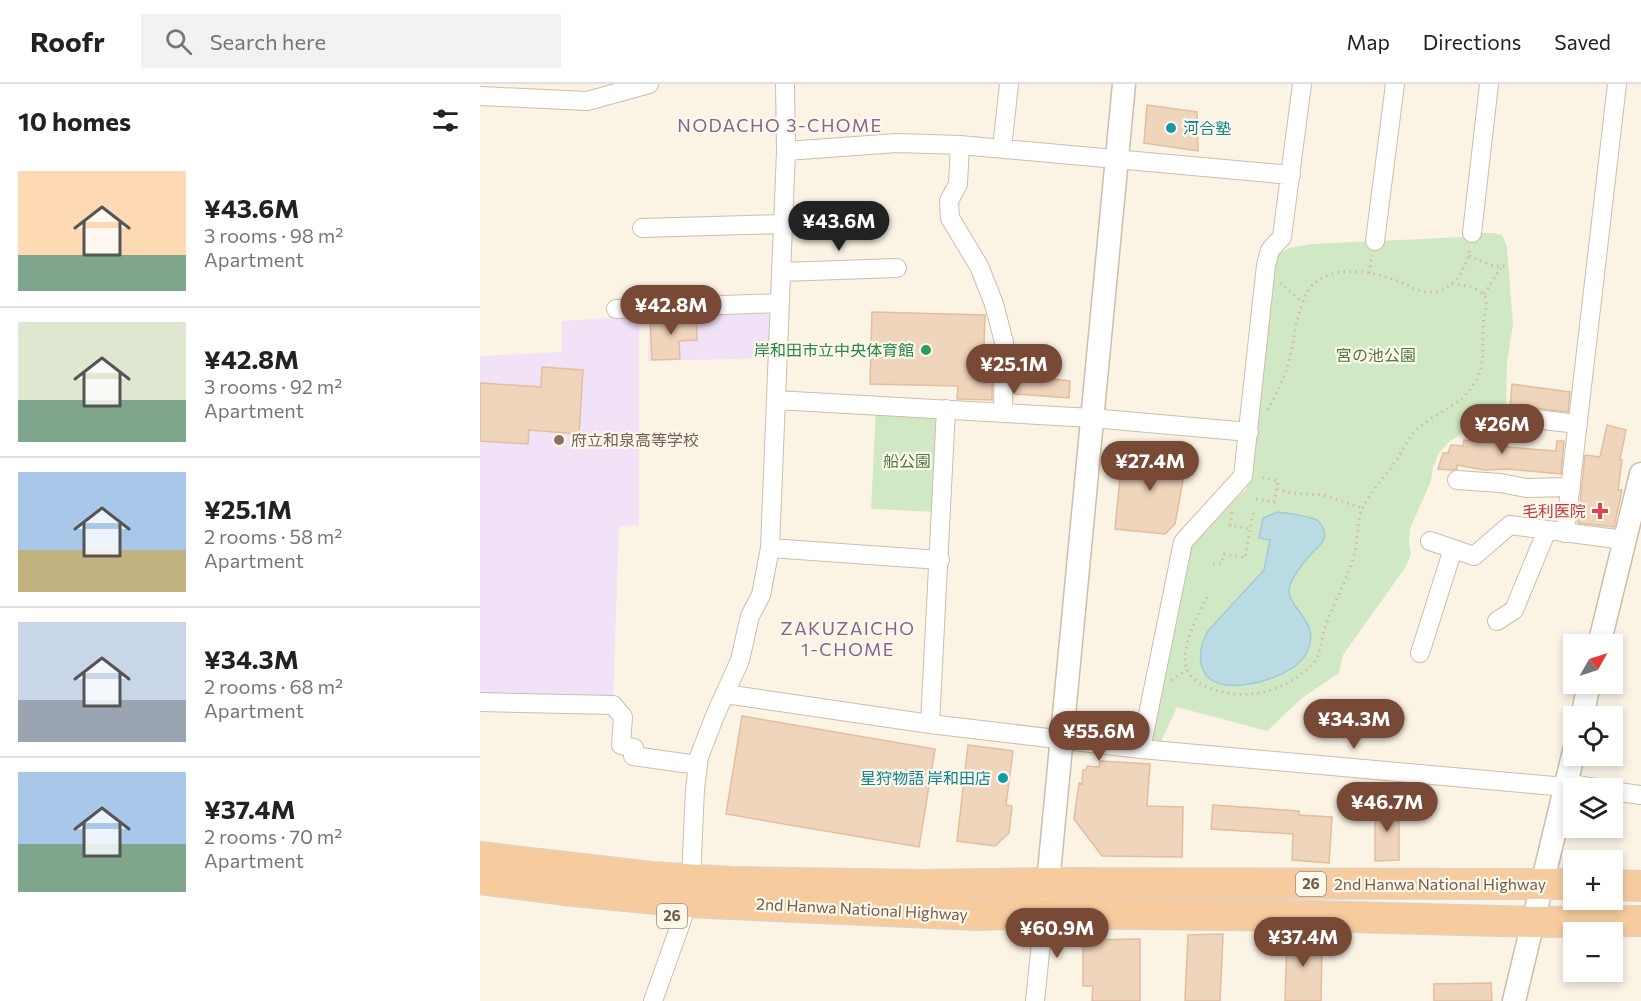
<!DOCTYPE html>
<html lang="en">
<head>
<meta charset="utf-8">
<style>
	:root { --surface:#fff; --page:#f2f2f2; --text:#222; --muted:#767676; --line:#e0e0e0; --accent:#784a36 }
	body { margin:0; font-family:Commissioner,"Noto Sans JP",sans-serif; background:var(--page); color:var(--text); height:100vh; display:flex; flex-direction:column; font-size:22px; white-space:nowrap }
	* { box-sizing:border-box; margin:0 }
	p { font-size:20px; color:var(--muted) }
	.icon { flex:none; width:33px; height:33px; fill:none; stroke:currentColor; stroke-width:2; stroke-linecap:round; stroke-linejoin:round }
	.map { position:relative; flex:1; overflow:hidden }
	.drawer { display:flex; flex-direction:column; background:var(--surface); width:480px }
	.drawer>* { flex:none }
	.needle { width:39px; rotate:51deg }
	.fabs { position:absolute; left:1083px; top:550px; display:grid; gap:12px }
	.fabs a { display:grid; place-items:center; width:60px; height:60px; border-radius:0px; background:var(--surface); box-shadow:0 3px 9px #0003; font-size:30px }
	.price { position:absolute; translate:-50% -51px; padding:0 14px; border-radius:21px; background:var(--accent); color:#fff; font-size:20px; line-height:39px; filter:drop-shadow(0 2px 3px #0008) }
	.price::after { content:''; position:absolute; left:50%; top:36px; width:18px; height:14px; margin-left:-9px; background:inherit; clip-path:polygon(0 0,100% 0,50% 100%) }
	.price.on { background:#222; color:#fff }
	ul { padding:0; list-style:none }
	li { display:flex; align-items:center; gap:18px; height:150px; padding:0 18px }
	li+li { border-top:2px solid var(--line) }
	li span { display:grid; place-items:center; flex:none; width:168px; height:120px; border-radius:0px; color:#555 }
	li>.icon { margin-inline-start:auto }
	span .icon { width:72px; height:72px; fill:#fffc; stroke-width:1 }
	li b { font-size:26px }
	h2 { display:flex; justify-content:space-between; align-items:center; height:72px; padding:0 18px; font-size:26px }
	header { display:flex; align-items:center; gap:36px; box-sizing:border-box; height:84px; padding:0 30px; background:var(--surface); border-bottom:2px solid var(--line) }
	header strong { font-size:28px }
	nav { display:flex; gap:33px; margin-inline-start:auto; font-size:21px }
	.search { width:420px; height:54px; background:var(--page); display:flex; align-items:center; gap:15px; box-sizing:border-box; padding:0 21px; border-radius:0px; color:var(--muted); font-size:22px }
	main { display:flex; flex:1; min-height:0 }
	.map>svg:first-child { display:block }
	.education { fill:#f1e2f8 }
	.green { fill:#d0e9c4 }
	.water { fill:#badbe4; stroke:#a1c9d6; stroke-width:1.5 }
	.building { fill:#f0d5bd; stroke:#e2bd9e; stroke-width:1.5 }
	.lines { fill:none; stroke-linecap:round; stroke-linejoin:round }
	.minor-casing { stroke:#cdbdac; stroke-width:20 }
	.tertiary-casing { stroke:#cdbdac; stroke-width:25 }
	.trunk-casing { stroke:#d8d2cd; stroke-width:32 }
	.path { stroke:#d5b9a1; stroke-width:3; stroke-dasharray:1.5 4.5; stroke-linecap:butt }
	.minor { stroke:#fff; stroke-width:18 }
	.tertiary { stroke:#fff; stroke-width:22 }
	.trunk { stroke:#f6cc9f; stroke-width:30 }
	.culture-dot { fill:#0f9aa8; stroke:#fef8eb; stroke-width:2 }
	.leisure-dot { fill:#2e9e5b; stroke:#fef8eb; stroke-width:2 }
	.education-dot { fill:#8d6e63; stroke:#fef8eb; stroke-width:2 }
	.health-dot { fill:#e0444e; stroke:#fef8eb; stroke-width:2 }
	.labels { text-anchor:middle; stroke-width:4.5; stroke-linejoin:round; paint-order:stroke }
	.shield { fill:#fef8eb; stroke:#9d8c7b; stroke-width:1.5 }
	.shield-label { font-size:15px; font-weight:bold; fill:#735d4b }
	.culture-label { font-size:16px; fill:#0d838f; stroke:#fef8eb; text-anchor:start }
	.leisure-label { font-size:16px; fill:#27864d; stroke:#fef8eb; text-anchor:end }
	.park-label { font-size:16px; fill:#4f7943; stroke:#fef8eb }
	.education-label { font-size:16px; fill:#785e54; stroke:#fef8eb; text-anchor:start }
	.health-label { font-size:16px; fill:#be3a42; stroke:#fef8eb; text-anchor:end }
	.street-label { font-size:16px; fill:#735d4b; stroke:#fef8eb }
	.neighbourhood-label { font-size:18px; letter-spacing:1.5px; fill:#846390; stroke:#fef8eb }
</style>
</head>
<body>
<header>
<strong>Roofr</strong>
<div class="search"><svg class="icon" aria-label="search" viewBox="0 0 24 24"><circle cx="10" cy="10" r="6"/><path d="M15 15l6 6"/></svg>Search here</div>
<nav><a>Map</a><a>Directions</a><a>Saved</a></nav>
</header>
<main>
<section class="drawer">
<h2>10 homes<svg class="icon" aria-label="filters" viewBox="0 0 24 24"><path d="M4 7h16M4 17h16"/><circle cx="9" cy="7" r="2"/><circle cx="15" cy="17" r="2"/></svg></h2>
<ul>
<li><span style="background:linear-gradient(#ffd9b3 70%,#7fa58c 0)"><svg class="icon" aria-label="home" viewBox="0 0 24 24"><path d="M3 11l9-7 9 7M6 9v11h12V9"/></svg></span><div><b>¥43.6M</b><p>3 rooms · 98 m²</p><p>Apartment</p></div></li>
<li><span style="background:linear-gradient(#dfe7d0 65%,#7fa58c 0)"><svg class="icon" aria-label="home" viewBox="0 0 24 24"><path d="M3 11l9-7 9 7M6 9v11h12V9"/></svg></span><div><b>¥42.8M</b><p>3 rooms · 92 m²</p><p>Apartment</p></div></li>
<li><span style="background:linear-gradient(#a9c7e8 65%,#c2b280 0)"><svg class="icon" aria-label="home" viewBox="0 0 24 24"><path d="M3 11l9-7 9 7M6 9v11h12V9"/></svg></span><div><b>¥25.1M</b><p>2 rooms · 58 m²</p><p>Apartment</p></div></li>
<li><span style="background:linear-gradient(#c9d6e8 65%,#9aa5b1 0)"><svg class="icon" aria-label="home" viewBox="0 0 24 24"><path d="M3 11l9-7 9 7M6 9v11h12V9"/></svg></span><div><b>¥34.3M</b><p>2 rooms · 68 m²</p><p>Apartment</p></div></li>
<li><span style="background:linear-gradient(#a9c7e8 60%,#7fa58c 0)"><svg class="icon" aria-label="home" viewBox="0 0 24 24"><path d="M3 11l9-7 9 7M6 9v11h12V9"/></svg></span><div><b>¥37.4M</b><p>2 rooms · 70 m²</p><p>Apartment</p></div></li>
</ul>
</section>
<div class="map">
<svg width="1161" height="917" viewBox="0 0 1161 917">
	<rect width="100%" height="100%" fill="#fbf4e5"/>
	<path class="education" d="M289,230L290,274L168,277L170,231Z
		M159,232V441L139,442L133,617L0,611V272L82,268V237Z"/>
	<path class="green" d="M985,149H1013L1022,151L1027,163L1033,241L1027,278L1026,332L1016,345L1006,341L994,342L970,357L959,369L953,383L951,397L930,445L929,460L931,470L925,484L863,571L859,589L822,614L787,647L697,623L681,658L673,656L670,653L705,478L712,462L723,449L727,439L766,406L771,395L796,170L810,164L832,160L984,153Z
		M396,324L462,328L458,428L391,425Z"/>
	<path class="water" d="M798,428C809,430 823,431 834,435C838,436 841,440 843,444C849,457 838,462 831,470C824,478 814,491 810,501C802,523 843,535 827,568C816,591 770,604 746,601C716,597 716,568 728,547L784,486L790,456L779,454L783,434Z"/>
	<path class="building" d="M667,21L717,28L718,67L664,59Z
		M392,228L505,231L504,262H513L512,316L477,315L478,302L390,300Z
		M216,233L217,256L199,257L200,275L172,276L170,235Z
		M62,283L103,286L99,350L49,346L48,360L0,357V299L61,303Z
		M535,291L590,297L589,314L535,310Z
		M1032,300L1090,308L1088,328L1055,324L1047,327L1030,325Z
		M1127,341L1146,346L1140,375L1142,376L1138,406H1142L1134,443L1098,439L1105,371L1120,373Z
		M999,345L1028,348L1027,363L1076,367L1077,357H1084L1081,390L1027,385L1004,386L977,381V385L971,386L958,385L963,369H968L971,361L983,362L984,356L998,358Z
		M652,367L707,374L695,440L685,450L635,445L641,384Z
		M262,632L455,665L439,763L246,730Z
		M488,661L533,667L526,721L532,722L529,749L515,762L477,757Z
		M620,677L670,680L667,722L703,723L702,773L622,772L594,735L599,699L602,700L603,686H606L607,682L619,683Z
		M895,717L919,725V776L895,777Z
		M733,721L819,727V731L852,733L849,779L812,776L813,750L731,745Z
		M807,849H834L835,861H842L841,917H805Z
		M743,850L740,917H705L708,851Z
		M660,855V917H612L613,902H603V856Z
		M1011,899L1012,917H954V900Z"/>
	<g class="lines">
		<g class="minor-casing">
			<path id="minor" d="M0,12L107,17L169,0
				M480,61L478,100L469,117L470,134L499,182L514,220L524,258L523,329
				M522,64L529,0
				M306,67L417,59L480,61L811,91
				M162,144L303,140
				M992,149L1009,0
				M895,157L915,0
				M301,188L417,184
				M136,225L300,219
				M296,316L612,334L769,348
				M1054,335L1098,340
				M977,396L1020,399L1046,404L1091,403
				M1085,449L1137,0
				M950,457L994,472L1030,441L1144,456
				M290,464L460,476
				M1017,537L1034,526L1067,446
				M940,569L973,465
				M245,610L450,640L661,665L1074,702L1098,701L1122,705
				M0,618L133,621L143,633L141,661L154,664L153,672L218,681
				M450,640L466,325
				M661,665L703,458L763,392L786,181L790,166L802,153L822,0
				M1132,707L1161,711
				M173,917L203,833L211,795L215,705L219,673L234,634L260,576L270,532L281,511L290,464L306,67L305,0
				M555,917L565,820"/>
		</g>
		<g class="tertiary-casing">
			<path id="tertiary" d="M1119,561L1161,390
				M1102,633L1109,600
				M568,799L644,0
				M1034,917L1094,667"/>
		</g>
		<g class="trunk-casing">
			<path id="trunk" d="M0,773L171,793L250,798L443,801L568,799L1094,800
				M0,795L84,806L207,818L497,831L564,829L834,832L1054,838L1161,837
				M1132,801L1161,802"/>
		</g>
		<path class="path" d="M989,172L1013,182H1028
			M889,189L892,171
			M800,199L822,218
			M1004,210L1021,184
			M788,326C795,312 802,298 807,284C815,260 816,213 836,198C860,180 894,188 920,198C929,201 937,207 946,208C972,211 987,185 990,163
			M797,405L812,409L843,411L882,424
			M776,415L794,418L798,397L780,393
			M752,428L750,441L771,445
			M733,480L742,479L744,470L765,474L774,425
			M727,513C718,530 699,566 707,586C710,594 720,600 727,603C764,619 804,608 832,581C840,574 841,558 844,547C852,520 869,495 875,467C879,452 876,437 883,423C892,406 905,393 915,378C924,365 928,352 941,342C960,326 981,322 994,300C1006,282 1002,263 1003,243C1003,232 1011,217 1002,209C994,202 981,201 972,200
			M691,596L707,586"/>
		<use href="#minor" class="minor"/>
		<use href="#tertiary" class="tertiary"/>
		<use href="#trunk" class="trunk"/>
	</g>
	<g class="culture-dot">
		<circle cx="691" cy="44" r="6"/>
		<circle cx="523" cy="694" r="6"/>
	</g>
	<circle class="leisure-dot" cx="446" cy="266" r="6"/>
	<circle class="education-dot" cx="79" cy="356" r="6"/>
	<path class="health-dot" d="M1117 418h6v6h6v6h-6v6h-6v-6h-6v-6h6z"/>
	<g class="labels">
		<g class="shield">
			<rect x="816" y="788" width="30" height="24" rx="4.5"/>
			<rect x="177" y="820" width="30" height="24" rx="4.5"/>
		</g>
		<g class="shield-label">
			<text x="831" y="805">26</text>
			<text x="192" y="837">26</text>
		</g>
		<g class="culture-label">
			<text x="703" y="50">河合塾</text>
			<text x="511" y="700" text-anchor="end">星狩物語 岸和田店</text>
		</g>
		<g class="leisure-label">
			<text x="434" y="272">岸和田市立中央体育館</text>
		</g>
		<g class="park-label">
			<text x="896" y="277">宮の池公園</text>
			<text x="427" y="383">船公園</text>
		</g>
		<g class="education-label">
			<text x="91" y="362">府立和泉高等学校</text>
		</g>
		<g class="health-label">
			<text x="1106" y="433">毛利医院</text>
		</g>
		<g class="street-label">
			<text x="960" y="806">2nd Hanwa National Highway</text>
			<text transform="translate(382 825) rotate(3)" y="6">2nd Hanwa National Highway</text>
		</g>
		<g class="neighbourhood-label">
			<text x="300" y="48">NODACHO 3-CHOME</text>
			<text x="368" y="551">ZAKUZAICHO<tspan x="368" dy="21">1-CHOME</tspan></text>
		</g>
	</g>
</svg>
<div class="fabs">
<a><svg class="needle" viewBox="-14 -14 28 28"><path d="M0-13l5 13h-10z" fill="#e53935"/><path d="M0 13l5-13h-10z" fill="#767676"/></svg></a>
<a><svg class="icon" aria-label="locate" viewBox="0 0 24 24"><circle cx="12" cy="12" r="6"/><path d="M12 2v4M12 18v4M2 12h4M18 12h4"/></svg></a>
<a><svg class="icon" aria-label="layers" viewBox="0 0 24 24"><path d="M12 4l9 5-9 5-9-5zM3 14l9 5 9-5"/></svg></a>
<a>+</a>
<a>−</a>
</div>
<b class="price on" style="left:359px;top:168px">¥43.6M</b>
<b class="price" style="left:191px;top:252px">¥42.8M</b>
<b class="price" style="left:534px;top:311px">¥25.1M</b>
<b class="price" style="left:1022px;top:371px">¥26M</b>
<b class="price" style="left:670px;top:408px">¥27.4M</b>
<b class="price" style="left:874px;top:666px">¥34.3M</b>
<b class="price" style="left:619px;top:678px">¥55.6M</b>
<b class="price" style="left:907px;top:749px">¥46.7M</b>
<b class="price" style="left:577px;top:875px">¥60.9M</b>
<b class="price" style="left:823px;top:884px">¥37.4M</b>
</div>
</main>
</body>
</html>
